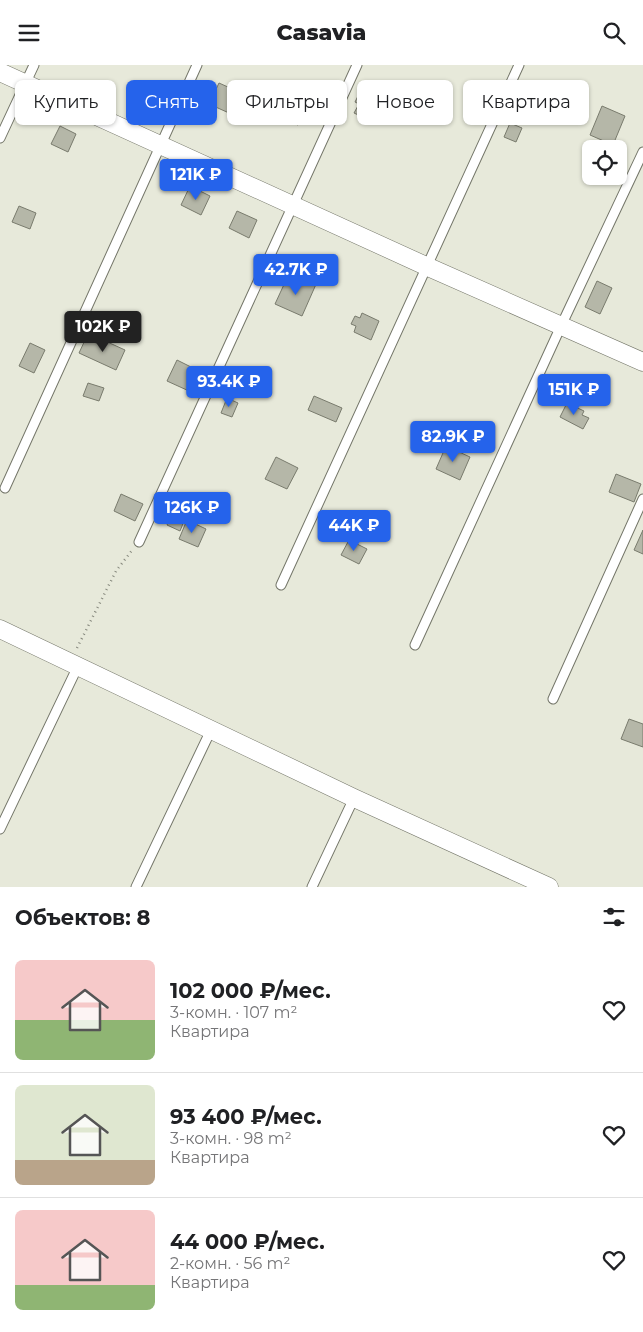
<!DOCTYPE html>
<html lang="ru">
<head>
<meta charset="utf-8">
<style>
	:root { --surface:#fff; --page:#f2f2f2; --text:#202124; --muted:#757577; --line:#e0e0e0; --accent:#2563eb }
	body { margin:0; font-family:Montserrat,sans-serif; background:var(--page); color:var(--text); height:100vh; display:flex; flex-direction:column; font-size:19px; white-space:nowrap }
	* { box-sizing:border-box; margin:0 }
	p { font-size:16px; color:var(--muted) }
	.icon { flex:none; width:28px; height:28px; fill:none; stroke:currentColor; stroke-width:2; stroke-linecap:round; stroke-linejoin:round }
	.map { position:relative; height:822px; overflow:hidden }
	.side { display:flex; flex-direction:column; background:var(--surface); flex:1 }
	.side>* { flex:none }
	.hud { position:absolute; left:15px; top:15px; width:614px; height:45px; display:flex; gap:10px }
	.controls { position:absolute; left:582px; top:75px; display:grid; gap:10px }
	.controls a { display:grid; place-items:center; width:45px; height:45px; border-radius:8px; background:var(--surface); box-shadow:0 1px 4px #0004; font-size:25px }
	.price { position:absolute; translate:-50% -42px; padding:0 11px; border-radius:5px; background:var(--accent); color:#fff; font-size:16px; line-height:32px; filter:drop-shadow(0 1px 2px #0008) }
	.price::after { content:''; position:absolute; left:50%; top:30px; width:15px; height:11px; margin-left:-8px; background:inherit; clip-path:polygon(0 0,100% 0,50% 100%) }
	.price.current { background:#222; color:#fff }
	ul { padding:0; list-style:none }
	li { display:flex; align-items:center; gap:15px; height:125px; padding:0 15px }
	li+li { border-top:1px solid var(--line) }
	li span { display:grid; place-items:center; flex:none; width:140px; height:100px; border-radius:8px; color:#555 }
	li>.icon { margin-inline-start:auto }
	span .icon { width:60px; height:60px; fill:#fffc; stroke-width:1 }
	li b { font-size:21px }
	h2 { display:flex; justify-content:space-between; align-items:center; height:60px; padding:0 15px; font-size:21px }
	.pill { padding:0 18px; border-radius:8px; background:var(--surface); box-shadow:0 1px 4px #0004; font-size:18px; line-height:45px }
	.pill.current { background:var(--accent); color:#fff }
	header { display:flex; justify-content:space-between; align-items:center; height:65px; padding:0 15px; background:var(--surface); font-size:22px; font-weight:800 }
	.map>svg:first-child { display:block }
	.building { fill:#b5b7a8; stroke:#797b6d }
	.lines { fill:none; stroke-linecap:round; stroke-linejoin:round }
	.lane-casing { stroke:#747669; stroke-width:11 }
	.street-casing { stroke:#747669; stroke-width:19 }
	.path { stroke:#85877c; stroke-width:2.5; stroke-dasharray:1 4; stroke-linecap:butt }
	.lane { stroke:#fff; stroke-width:9 }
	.street { stroke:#fff; stroke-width:18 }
</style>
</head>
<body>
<header><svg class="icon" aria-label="menu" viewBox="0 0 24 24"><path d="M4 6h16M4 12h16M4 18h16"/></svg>Casavia<svg class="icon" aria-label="search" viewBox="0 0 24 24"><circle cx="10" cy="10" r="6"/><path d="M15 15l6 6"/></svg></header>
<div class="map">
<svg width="643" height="822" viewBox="0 0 643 822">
	<rect width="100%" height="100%" fill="#e7e9da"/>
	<path class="building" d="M143,18L162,26L153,45L134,37Z
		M219,18L239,27L229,48L209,39Z
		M359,29L375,37L367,54L354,48L359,39L355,37Z
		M284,32L306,40L298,60L276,51Z
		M602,41L625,51L613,80L590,70Z
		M510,58L522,63L516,77L504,72Z
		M60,61L76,69L68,87L51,79Z
		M190,121L210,131L201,150L181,140Z
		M19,141L36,148L30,164L12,157Z
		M237,146L257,155L249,173L229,163Z
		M306,212L317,217L302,251L275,239L287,213L303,220Z
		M597,216L612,223L600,249L585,242Z
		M362,248L379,256L371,275L354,267L356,261L351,259L355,251L360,253Z
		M86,273L100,280L103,275L125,285L116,305L79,288Z
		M30,278L45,285L34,308L19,301Z
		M177,295L199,306L189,326L167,316Z
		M88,318L104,323L99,336L83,331Z
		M314,331L342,343L336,357L308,345Z
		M227,333L238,338L232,352L221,348Z
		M567,338L584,346L582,350L589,353L583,364L560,352Z
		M446,381L470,392L460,415L436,404Z
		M276,392L298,403L287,424L265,414Z
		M616,409L641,419L634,437L609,427Z
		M121,429L143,439L135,456L114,446Z
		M178,434L191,439L180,466L167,460Z
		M187,455L206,464L198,482L179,474Z
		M643,465V489L634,485Z
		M349,475L367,484L359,499L341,490Z
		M629,654L643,659V682L621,674Z"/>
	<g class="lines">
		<g class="lane-casing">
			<path id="lane" d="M0,73L34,0
				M5,423L197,0
				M139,477L357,0
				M281,520L519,0
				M415,580L561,261L643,87
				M553,634L643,434
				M0,764L78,601
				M136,822L211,665
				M312,822L354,733"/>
		</g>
		<g class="street-casing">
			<path id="street" d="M0,7L426,201L643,297
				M0,564L354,733L549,822"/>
		</g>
		<path class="path" d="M77,583L116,506L133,484"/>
		<use href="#lane" class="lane"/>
		<use href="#street" class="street"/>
	</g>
</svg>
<div class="controls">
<a><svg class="icon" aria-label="locate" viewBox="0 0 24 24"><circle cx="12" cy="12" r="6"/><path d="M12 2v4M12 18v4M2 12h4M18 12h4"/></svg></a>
</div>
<b class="price" style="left:196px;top:136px">121K ₽</b>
<b class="price" style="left:296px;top:231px">42.7K ₽</b>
<b class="price current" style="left:103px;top:288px">102K ₽</b>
<b class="price" style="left:229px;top:343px">93.4K ₽</b>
<b class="price" style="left:574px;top:351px">151K ₽</b>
<b class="price" style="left:453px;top:398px">82.9K ₽</b>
<b class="price" style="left:192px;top:469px">126K ₽</b>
<b class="price" style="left:354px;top:487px">44K ₽</b>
<div class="hud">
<a class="pill">Купить</a>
<a class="pill current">Снять</a>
<a class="pill">Фильтры</a>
<a class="pill">Новое</a>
<a class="pill">Квартира</a>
</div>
</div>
<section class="side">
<h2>Объектов: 8<svg class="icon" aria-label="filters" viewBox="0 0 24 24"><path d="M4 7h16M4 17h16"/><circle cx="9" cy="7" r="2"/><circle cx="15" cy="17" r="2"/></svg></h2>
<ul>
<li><span style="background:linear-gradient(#f6c9c9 60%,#8fb573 0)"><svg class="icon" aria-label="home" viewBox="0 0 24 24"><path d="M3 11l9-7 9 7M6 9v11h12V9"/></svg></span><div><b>102 000 ₽/мес.</b><p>3-комн. · 107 m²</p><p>Квартира</p></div><svg class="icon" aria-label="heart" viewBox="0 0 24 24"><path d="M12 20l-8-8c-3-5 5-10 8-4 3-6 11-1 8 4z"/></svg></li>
<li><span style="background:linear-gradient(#dfe7d0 75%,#b9a48a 0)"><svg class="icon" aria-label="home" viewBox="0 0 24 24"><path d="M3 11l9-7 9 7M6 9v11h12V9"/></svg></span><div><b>93 400 ₽/мес.</b><p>3-комн. · 98 m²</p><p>Квартира</p></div><svg class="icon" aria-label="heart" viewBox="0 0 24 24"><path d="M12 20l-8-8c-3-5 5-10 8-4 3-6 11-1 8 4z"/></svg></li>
<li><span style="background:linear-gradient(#f6c9c9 75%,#8fb573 0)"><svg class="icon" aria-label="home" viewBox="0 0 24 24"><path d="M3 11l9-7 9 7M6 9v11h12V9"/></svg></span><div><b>44 000 ₽/мес.</b><p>2-комн. · 56 m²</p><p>Квартира</p></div><svg class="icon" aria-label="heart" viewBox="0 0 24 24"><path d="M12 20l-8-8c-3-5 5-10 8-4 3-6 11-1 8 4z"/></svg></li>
</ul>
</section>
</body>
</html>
